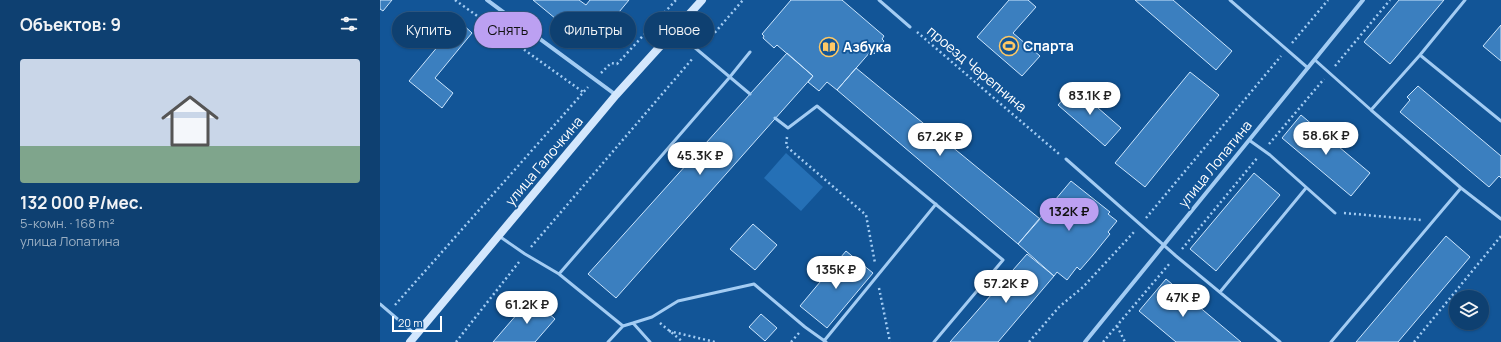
<!DOCTYPE html>
<html lang="ru">
<head>
<meta charset="utf-8">
<style>
	:root { --surface:#0e4071; --page:#174776; --text:#f1f3f6; --muted:#9bafc3; --line:#2e5984; --accent:#bca0f2 }
	body { margin:0; font-family:Manrope,sans-serif; background:var(--page); color:var(--text); height:100vh; display:flex; flex-direction:column; font-size:15px; white-space:nowrap }
	* { box-sizing:border-box; margin:0 }
	p { font-size:13px; color:var(--muted) }
	.icon { flex:none; width:22px; height:22px; fill:none; stroke:currentColor; stroke-width:2; stroke-linecap:round; stroke-linejoin:round }
	.map { position:relative; flex:1; overflow:hidden }
	.drawer { display:flex; flex-direction:column; background:var(--surface); width:380px }
	.drawer>* { flex:none }
	.guide { position:absolute; left:12px; top:12px; width:380px; height:36px; display:flex; gap:8px }
	.controls { position:absolute; left:1069px; top:290px; display:grid; gap:8px }
	.controls a { display:grid; place-items:center; width:40px; height:40px; border-radius:50%; background:var(--surface); box-shadow:0 1px 3px #0004,0 0 0 1px var(--line); font-size:20px }
	.scale { position:absolute; left:12px; bottom:10px; width:50px; box-sizing:border-box; padding-left:4px; border:2px solid #fff; border-top:0; font-size:11px; line-height:14px; white-space:nowrap; color:#fff; -webkit-text-stroke:3px #125597; paint-order:stroke }
	.price { position:absolute; translate:-50% -34px; padding:0 9px; border-radius:14px; background:#fff; color:#222; font-size:13px; line-height:26px; filter:drop-shadow(0 1px 2px #0008) }
	.price::after { content:''; position:absolute; left:50%; top:24px; width:12px; height:9px; margin-left:-6px; background:inherit; clip-path:polygon(0 0,100% 0,50% 100%) }
	.price.current { background:var(--accent); color:#111 }
	ul { padding:0; list-style:none }
	li { display:grid; align-content:center; gap:8px; height:212px; padding:0 20px }
	li span { display:grid; place-items:center; height:124px; border-radius:4px; color:#555 }
	li>.icon { margin-inline-start:auto }
	span .icon { width:72px; height:72px; fill:#fffc; stroke-width:1 }
	li b { font-size:17px }
	h2 { display:flex; justify-content:space-between; align-items:center; height:48px; padding:0 20px; font-size:17px }
	.pill { padding:0 14px; border-radius:18px; background:var(--surface); box-shadow:0 1px 3px #0004,0 0 0 1px var(--line); font-size:14px; line-height:36px }
	.pill.current { background:var(--accent); color:#111 }
	main { display:flex; flex:1; min-height:0 }
	.map>svg:first-child { display:block }
	.green { fill:#2570b6 }
	.building { fill:#3b7fbf; stroke:#cbe5fd }
	.lines { fill:none; stroke-linecap:round; stroke-linejoin:round }
	.path { stroke:#a3ccf3; stroke-width:2.5; stroke-dasharray:2 3; stroke-linecap:butt }
	.lane { stroke:#a3ccf3; stroke-width:3 }
	.street { stroke:#a3ccf3; stroke-width:4 }
	.secondary { stroke:#d3e7fd; stroke-width:8 }
	.labels { text-anchor:middle; stroke-width:3.5; stroke-linejoin:round; paint-order:stroke }
	.poi-label { font-size:14px; font-weight:bold; fill:#fff; stroke:#125597; text-anchor:start }
	.street-label { font-size:14px; fill:#fff; stroke:#125597 }
</style>
</head>
<body>
<main>
<section class="drawer">
<h2>Объектов: 9<svg class="icon" aria-label="filters" viewBox="0 0 24 24"><path d="M4 7h16M4 17h16"/><circle cx="9" cy="7" r="2"/><circle cx="15" cy="17" r="2"/></svg></h2>
<ul>
<li><span style="background:linear-gradient(#c9d6e8 70%,#7fa58c 0)"><svg class="icon" aria-label="home" viewBox="0 0 24 24"><path d="M3 11l9-7 9 7M6 9v11h12V9"/></svg></span><div><b>132 000 ₽/мес.</b><p>5-комн. · 168 m²</p><p>улица Лопатина</p></div></li>
</ul>
</section>
<div class="map">
<svg width="1121" height="342" viewBox="0 0 1121 342">
	<rect width="100%" height="100%" fill="#125597"/>
	<path class="green" d="M406,153L443,187L421,211L384,178Z"/>
	<path class="building" d="M0,0H12L3,11L0,9Z
		M153,0H199L206,5L210,0H249L210,47Z
		M411,0H462L504,36L502,39L504,41L494,54L491,51L457,90L447,82L439,91L428,82L433,76L397,45L394,48L383,38L384,36L382,34Z
		M629,0H648L656,7L633,33L660,56L642,76L597,37Z
		M755,0H793L852,51L836,70Z
		M1019,0H1064L1010,64L984,42Z
		M79,21L92,33L55,78L73,93L62,108L29,81Z
		M1121,25V61L1103,46Z
		M407,53L433,76L236,298L208,274Z
		M476,68L660,219L638,244L457,90Z
		M810,72L839,95L765,187L735,163Z
		M1038,86L1121,156V178L1119,176L1109,187L1020,112L1030,100L1027,97Z
		M694,87L741,128L725,146L678,105Z
		M921,115L990,173L971,196L902,138Z
		M874,173L900,195L836,271L810,249Z
		M691,181L730,212L728,214L737,221L728,232L730,234L713,255L700,270L697,267L687,280L677,272L674,276L638,244Z
		M373,224L397,245L375,270L350,249Z
		M1066,236L1090,257L1018,342H976Z
		M466,251L493,273L447,328L420,306Z
		M647,254L674,276L618,342H570Z
		M786,279L861,342H796L759,311Z
		M151,298L175,319L155,342H113Z
		M381,314L397,328L385,341L369,327Z"/>
	<g class="lines">
		<path class="path" d="M75,0L203,92
			M537,32L679,154
			M912,43L948,0
			M325,44L363,0
			M955,66L1010,0
			M221,73L231,63L237,64L296,0
			M407,137L406,146L486,215L495,263
			M889,144L944,79
			M964,213L1041,220
			M766,218L901,56
			M151,247L313,58
			M802,249L878,157
			M499,288L510,342
			M15,305L208,87
			M280,323L303,342
			M737,326L745,342
			M289,331L335,342
			M76,342L139,262
			M411,342L419,333
			M649,342L679,307L703,287L754,232
			M723,342L790,263
			M1034,342L1121,236"/>
		<path class="lane" d="M499,0L530,27
			M850,0L928,68
			M295,31L370,94
			M1040,55L1121,121
			M935,60L991,110L1040,55L1085,0
			M991,110L1081,188L1121,219
			M395,118L408,128L437,106L623,260L554,342
			M869,140L890,155L955,213
			M686,159L796,256L900,342
			M119,236L145,254L179,274L243,326L253,323L270,342
			M179,274L349,78L370,52
			M840,292L926,188
			M0,304L35,334
			M253,323L272,317L298,301L374,284L425,327L446,342
			M444,341L556,204
			M228,342L243,326
			M951,342L1081,188"/>
		<path class="street" d="M107,0L236,95
			M705,342L983,0"/>
		<path class="secondary" d="M30,342L236,95L322,0"/>
	</g>
	<defs>
		<g id="stadium-ring" transform="scale(1)"><circle r="9.5" fill="#125597" stroke="#ffc965" stroke-width="1.5"/><path d="M0-5a6.5 5 0 1 0 0 10a6.5 5 0 1 0 0-10ZM-3.5-1.8h7v3.6h-7Z" fill="#ffc965"/></g>
		<g id="library-ring" transform="scale(1)"><circle r="9.5" fill="#125597" stroke="#ffc965" stroke-width="1.5"/><path d="M-6-4Q-3-5.5-.7-3.5V5Q-3 3-6 4ZM6-4Q3-5.5 .7-3.5V5Q3 3 6 4Z" fill="#ffc965"/></g>
	</defs>
	<g fill-rule="evenodd">
		<use href="#stadium-ring" x="629" y="46"/>
		<use href="#library-ring" x="449" y="47"/>
	</g>
	<g class="labels">
		<g class="poi-label">
			<text x="643" y="51">Спарта</text>
			<text x="463" y="52">Азбука</text>
		</g>
		<g class="street-label">
			<text transform="translate(597 69) rotate(40)" y="5">проезд Черепнина</text>
			<text transform="translate(164 161) rotate(-50)" y="5">улица Галочкина</text>
			<text transform="translate(835 164) rotate(-51)" y="5">улица Лопатина</text>
		</g>
	</g>
</svg>
<div class="controls">
<a><svg class="icon" aria-label="layers" viewBox="0 0 24 24"><path d="M12 4l9 5-9 5-9-5zM3 14l9 5 9-5"/></svg></a>
</div>
<div class="scale">20 m</div>
<b class="price" style="left:710px;top:116px">83.1K ₽</b>
<b class="price" style="left:946px;top:156px">58.6K ₽</b>
<b class="price" style="left:560px;top:157px">67.2K ₽</b>
<b class="price" style="left:320px;top:176px">45.3K ₽</b>
<b class="price current" style="left:689px;top:232px">132K ₽</b>
<b class="price" style="left:456px;top:290px">135K ₽</b>
<b class="price" style="left:626px;top:304px">57.2K ₽</b>
<b class="price" style="left:803px;top:318px">47K ₽</b>
<b class="price" style="left:147px;top:325px">61.2K ₽</b>
<div class="guide">
<a class="pill">Купить</a>
<a class="pill current">Снять</a>
<a class="pill">Фильтры</a>
<a class="pill">Новое</a>
</div>
</div>
</main>
</body>
</html>
